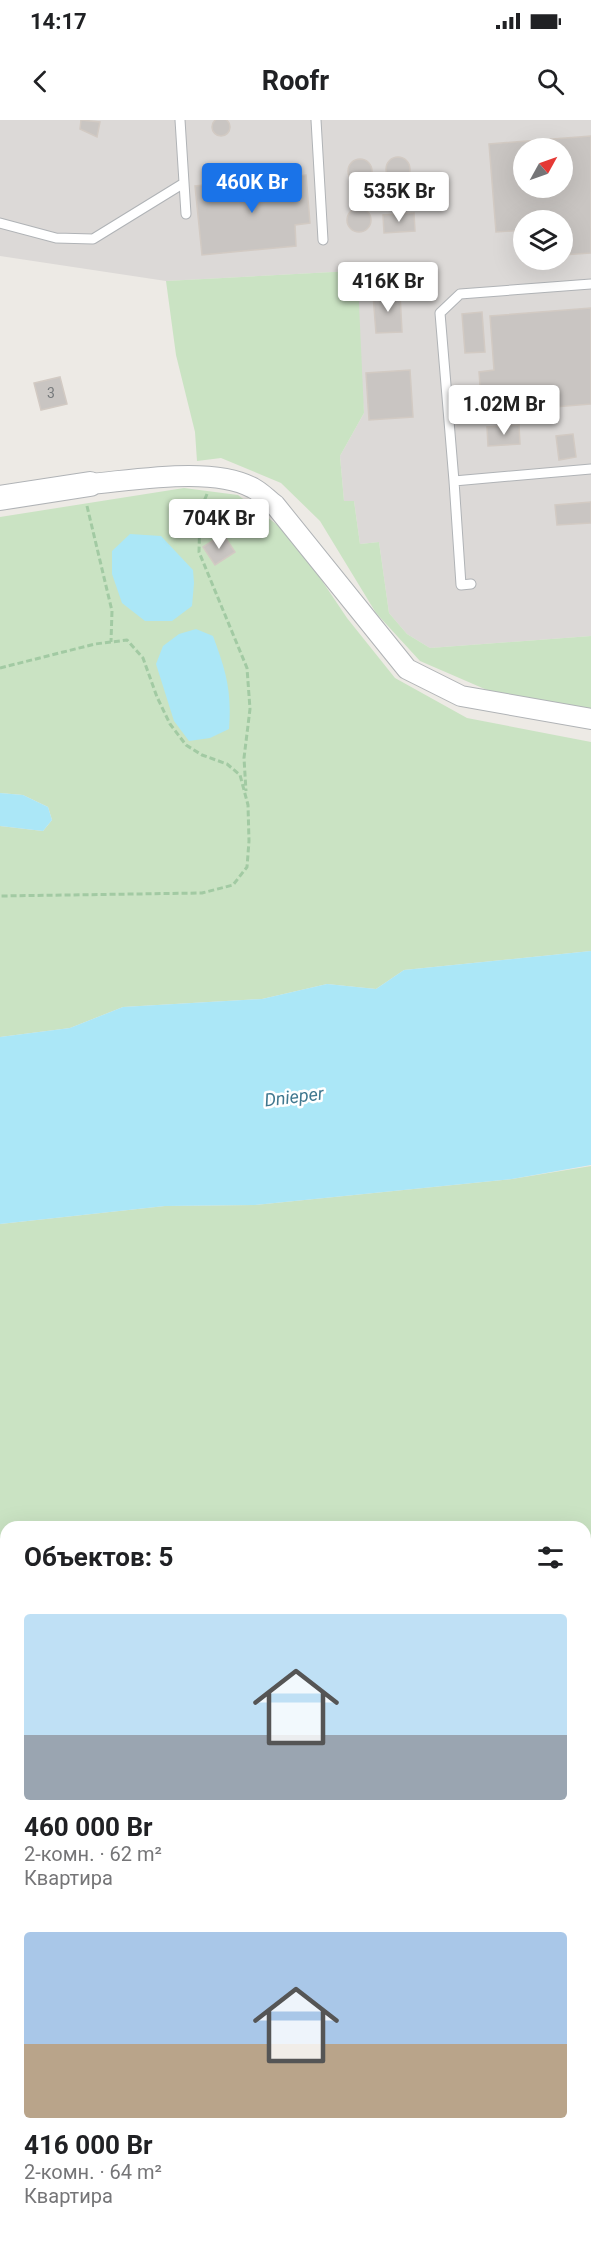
<!DOCTYPE html>
<html lang="ru">
<head>
<meta charset="utf-8">
<style>
	:root { --surface:#fff; --page:#f2f2f2; --text:#202124; --muted:#757577; --accent:#1a73e8 }
	body { margin:0; font-family:Roboto,sans-serif; background:var(--page); color:var(--text); height:100vh; display:flex; flex-direction:column; font-size:22px; white-space:nowrap }
	* { box-sizing:border-box; margin:0 }
	p { font-size:20px; color:var(--muted) }
	.icon { flex:none; width:33px; height:33px; fill:none; stroke:currentColor; stroke-width:2; stroke-linecap:round; stroke-linejoin:round }
	.map { position:relative; flex:1; overflow:hidden }
	.sheet { position:absolute; left:0px; top:1401px; width:591px; height:722px; display:flex; flex-direction:column; background:var(--surface); border-radius:18px 18px 0 0; box-shadow:0 6px 24px #0002 }
	.sheet>* { flex:none }
	.needle { width:39px; rotate:50deg }
	.controls { position:absolute; left:513px; top:18px; display:grid; gap:12px }
	.controls a { display:grid; place-items:center; width:60px; height:60px; border-radius:50%; background:var(--surface); box-shadow:0 6px 24px #0002; font-size:30px }
	.price { position:absolute; translate:-50% -51px; padding:0 14px; border-radius:6px; background:#fff; color:#222; font-size:20px; line-height:39px; filter:drop-shadow(0 2px 3px #0008) }
	.price::after { content:''; position:absolute; left:50%; top:36px; width:18px; height:14px; margin-left:-9px; background:inherit; clip-path:polygon(0 0,100% 0,50% 100%) }
	.price.current { background:var(--accent); color:#fff }
	ul { padding:0; list-style:none }
	li { display:grid; align-content:center; gap:12px; height:318px; padding:0 24px }
	li span { display:grid; place-items:center; height:186px; border-radius:6px; color:#555 }
	li>.icon { margin-inline-start:auto }
	span .icon { width:108px; height:108px; fill:#fffc; stroke-width:1 }
	li b { font-size:26px }
	h2 { display:flex; justify-content:space-between; align-items:center; height:72px; padding:0 24px; font-size:26px }
	.status { display:flex; justify-content:space-between; align-items:center; height:42px; padding:0 30px; background:var(--surface); direction:ltr }
	.status svg { height:16px; fill:currentColor }
	header { display:flex; justify-content:space-between; align-items:center; height:78px; padding:0 24px; background:var(--surface); font-size:27px; font-weight:700 }
	.map>svg:first-child { display:block }
	.industrial { fill:#dcd9d7; fill-rule:evenodd }
	.green { fill:#cae3c3; fill-rule:evenodd }
	.water { fill:#abe7f7 }
	.building { fill:#c9c5c2; stroke:#d2cac3; stroke-width:1.5; fill-rule:evenodd }
	.lines { fill:none; stroke-linecap:round; stroke-linejoin:round }
	.service-casing { stroke:#b0b3b6; stroke-width:11 }
	.minor-casing { stroke:#b0b3b6; stroke-width:22 }
	.tertiary-casing { stroke:#b0b3b6; stroke-width:26 }
	.path { stroke:#a2caa3; stroke-width:3; stroke-dasharray:6 3; stroke-linecap:butt }
	.service { stroke:#fff; stroke-width:9 }
	.minor { stroke:#fff; stroke-width:20 }
	.tertiary { stroke:#fff; stroke-width:24 }
	.labels { text-anchor:middle; stroke-width:5; stroke-linejoin:round; paint-order:stroke }
	.number-label { font-size:14px; fill:#777a7c }
	.water-label { font-size:18px; font-style:italic; fill:#40788f; stroke:#fff }
</style>
</head>
<body>
<div class="status"><b>14:17</b><svg viewBox="0 0 49 12"><path d="M0 12V9h3v3zM5 12V6h3v6zM10 12V3h3v9zM15 12V0h3v12zM26 1h20v11H26zM47 4h2v5h-2z"/></svg></div>
<header><svg class="icon" aria-label="back" viewBox="0 0 24 24"><path d="M15 5l-7 7 7 7"/></svg>Roofr<svg class="icon" aria-label="search" viewBox="0 0 24 24"><circle cx="10" cy="10" r="6"/><path d="M15 15l6 6"/></svg></header>
<div class="map">
<svg width="591" height="2122" viewBox="0 0 591 2122">
	<rect width="100%" height="100%" fill="#edeae5"/>
	<path class="industrial" d="M0,0H591V516L430,528L407,514L389,493L379,422L360,424L354,381H344L340,336L364,293L351,151L166,161L0,136ZM524,28H562V68H524ZM524,100H562V140H524Z"/>
	<path class="green" d="M351,151L358,162L364,293L340,336L344,381H354L360,424L379,422L389,493L407,514L430,528L591,516V589L487,570L420,541L376,493L320,401L281,363L221,338L197,341L195,312L176,235L166,161Z
		M184,368L238,375L292,416L347,498L395,558L467,598L591,622V831L404,850L376,869L327,864L262,879L123,887L70,908L0,917V706L43,711L52,700L48,687L23,675L0,673V397Z
		M591,1046V2122H0V1104L165,1086L255,1085L512,1059ZM6,1407H585V2116H6Z"/>
	<path class="water" d="M130,414L161,416L193,450L194,463L192,486L172,501H145L122,483L112,454V431Z
		M196,509L213,516C226,551 232,571 229,609L210,618L189,621L174,601L156,544L163,526L179,514Z
		M0,673L23,675L48,687L52,700L43,711L0,706Z
		M591,831V1045L512,1059L255,1085L165,1086L0,1104V917L70,908L123,887L262,879L327,864L376,869L404,850Z"/>
	<path class="building" d="M212 7a9 9 0 1 1 18 0a9 9 0 1 1-18 0Z
		M81,0L100,2L97,17L80,9Z
		M591,16V133L562,135V100H524V110L496,112L489,24ZM524,28H562V68H524Z
		M386 49a12 12 0 1 1 24 0a12 12 0 1 1-24 0Z
		M348 51a12 12 0 1 1 24 0a12 12 0 1 1-24 0Z
		M306,55L310,103L295,105L296,126L202,135L195,66Z
		M347 100a12 12 0 1 1 24 0a12 12 0 1 1-24 0Z
		M414,93L415,111L384,113L383,95Z
		M400,173L402,212L376,213L373,175Z
		M591,188V284L482,293L479,252L494,250L490,196Z
		M482,192L485,232L465,233L462,194Z
		M410,250L413,297L369,300L366,253Z
		M60,257L67,284L41,290L34,263Z
		M473,267L475,291L465,292L463,268Z
		M519,305L520,324L488,326L487,307Z
		M573,314L576,337L559,340L556,316Z
		M591,382V403L557,405L555,385Z
		M223,414L235,432L215,445L203,427Z"/>
	<g class="lines">
		<g class="service-casing">
			<path id="service" d="M180,0L186,94
				M316,0L323,120
				M0,103L56,118L93,119L184,63
				M591,164L460,174L440,193L454,361L591,349
				M454,361L461,465L471,464"/>
		</g>
		<g class="minor-casing">
			<path id="minor" d="M90,364C136,360 213,346 253,368C261,372 268,380 275,385L407,549L461,576L591,599"/>
		</g>
		<g class="tertiary-casing">
			<path id="tertiary" d="M0,378L90,364"/>
		</g>
		<path class="path" d="M207,374L200,391L199,432L247,548L250,589L244,638L246,671
			M87,386L112,491L111,522
			M0,548L95,524L127,520L143,538L157,577L170,604L186,625L202,635L227,644L240,655L248,685L249,721L247,747L233,765L202,773L0,776
			M585,1717L591,1713
			M585,1833L591,1834
			M0,1875L6,1874
			M490,2116L492,2122
			M565,2116L568,2122"/>
		<use href="#service" class="service"/>
		<use href="#minor" class="minor"/>
		<use href="#tertiary" class="tertiary"/>
	</g>
	<g class="labels">
		<g class="number-label">
			<text x="51" y="278">3</text>
		</g>
		<g class="water-label">
			<text transform="translate(294 977) rotate(-7)" y="6">Dnieper</text>
		</g>
	</g>
</svg>
<div class="controls">
<a><svg class="needle" viewBox="-14 -14 28 28"><path d="M0-13l5 13h-10z" fill="#e53935"/><path d="M0 13l5-13h-10z" fill="#757577"/></svg></a>
<a><svg class="icon" aria-label="layers" viewBox="0 0 24 24"><path d="M12 4l9 5-9 5-9-5zM3 14l9 5 9-5"/></svg></a>
</div>
<b class="price current" style="left:252px;top:94px">460K Br</b>
<b class="price" style="left:399px;top:103px">535K Br</b>
<b class="price" style="left:388px;top:193px">416K Br</b>
<b class="price" style="left:504px;top:316px">1.02M Br</b>
<b class="price" style="left:219px;top:430px">704K Br</b>
<section class="sheet">
<h2>Объектов: 5<svg class="icon" aria-label="filters" viewBox="0 0 24 24"><path d="M4 7h16M4 17h16"/><circle cx="9" cy="7" r="2"/><circle cx="15" cy="17" r="2"/></svg></h2>
<ul>
<li><span style="background:linear-gradient(#bfe0f5 65%,#9aa5b1 0)"><svg class="icon" aria-label="home" viewBox="0 0 24 24"><path d="M3 11l9-7 9 7M6 9v11h12V9"/></svg></span><div><b>460 000 Br</b><p>2-комн. · 62 m²</p><p>Квартира</p></div></li>
<li><span style="background:linear-gradient(#a9c7e8 60%,#b9a48a 0)"><svg class="icon" aria-label="home" viewBox="0 0 24 24"><path d="M3 11l9-7 9 7M6 9v11h12V9"/></svg></span><div><b>416 000 Br</b><p>2-комн. · 64 m²</p><p>Квартира</p></div></li>
</ul>
</section>
</div>
</body>
</html>
